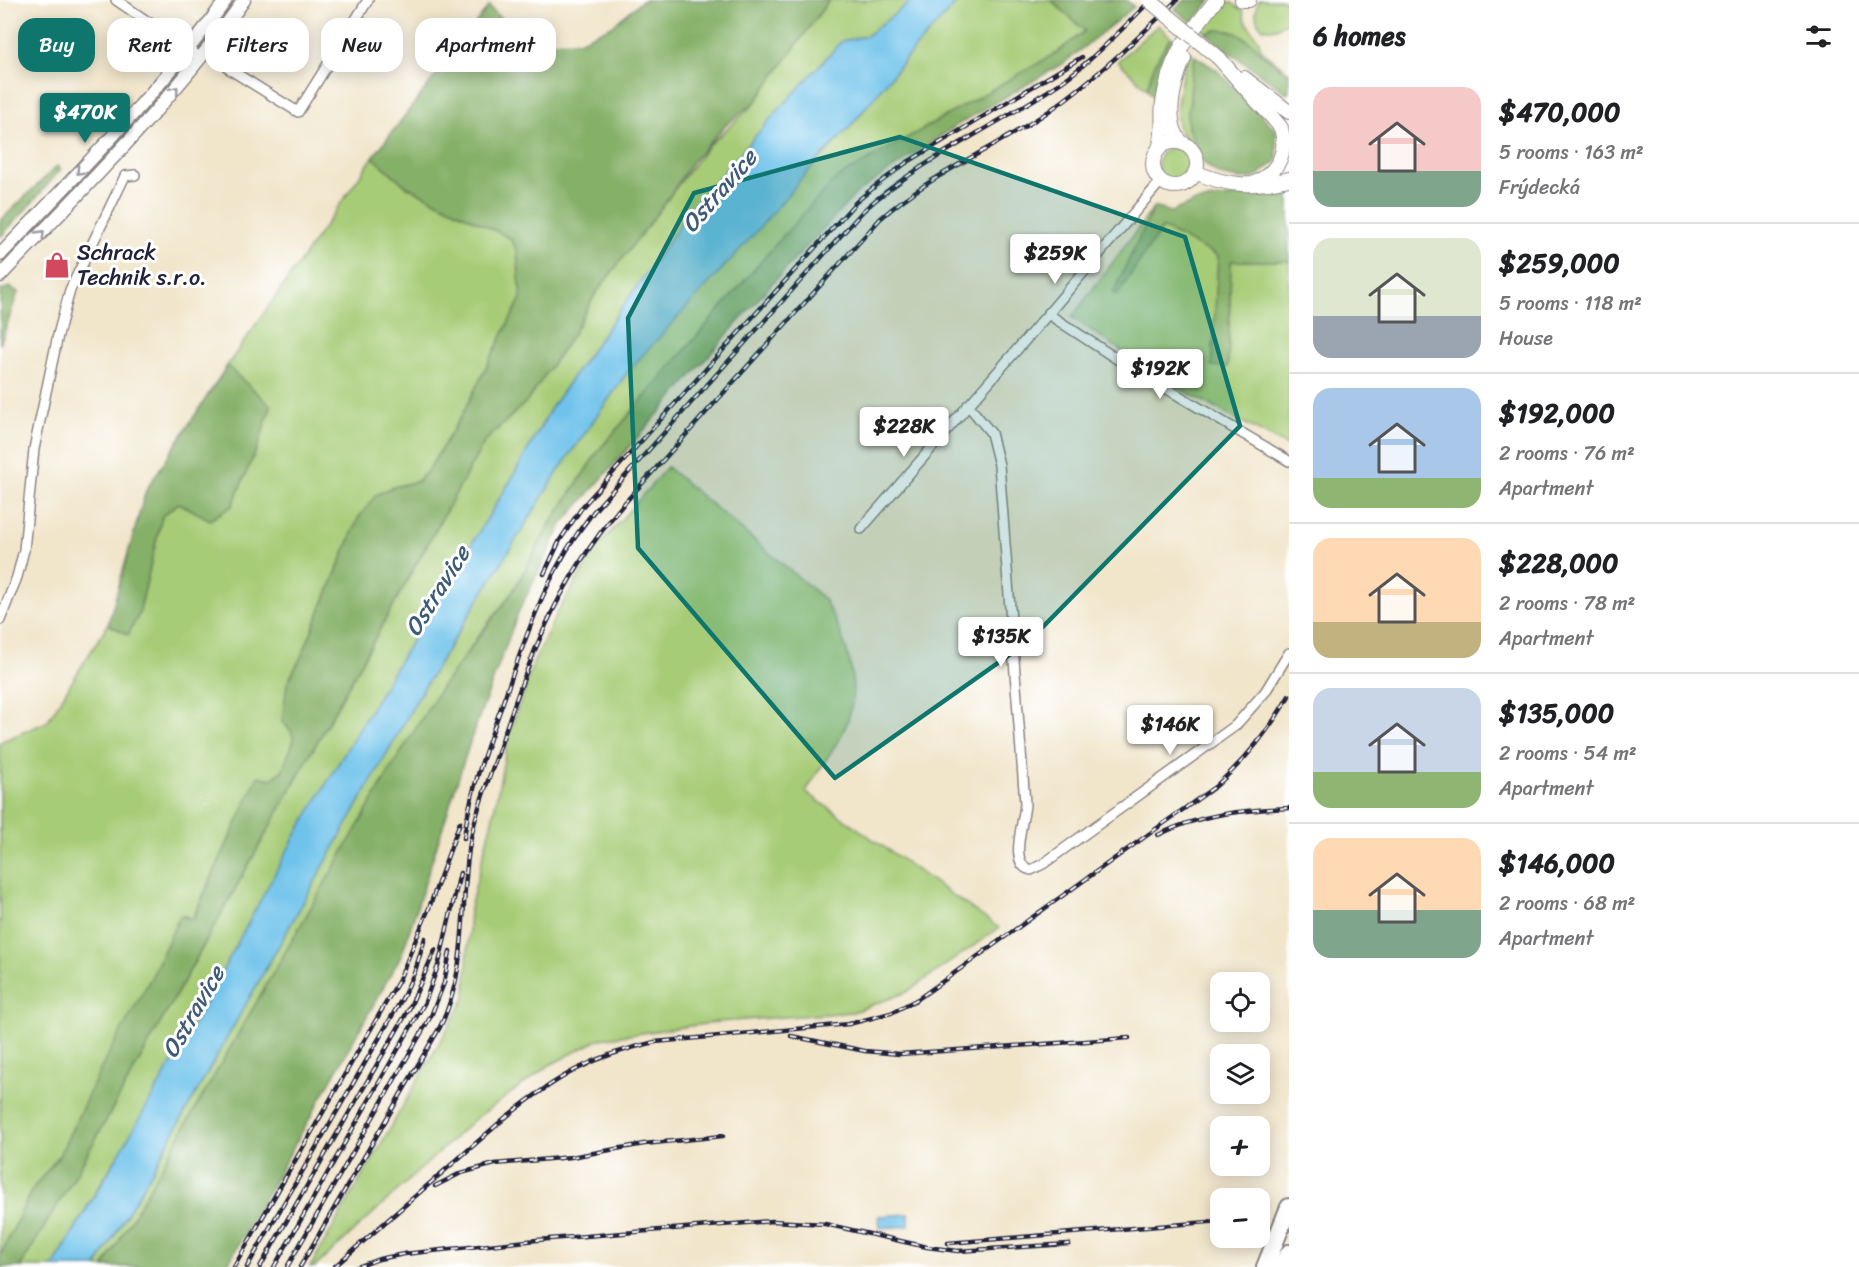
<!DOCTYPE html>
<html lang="en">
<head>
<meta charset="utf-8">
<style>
	:root { --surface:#fff; --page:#f2f2f2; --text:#202124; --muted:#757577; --line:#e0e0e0; --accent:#0f766e }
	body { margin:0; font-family:Sriracha,sans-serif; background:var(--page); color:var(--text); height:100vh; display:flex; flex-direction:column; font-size:22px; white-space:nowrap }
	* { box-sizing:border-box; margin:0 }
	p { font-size:20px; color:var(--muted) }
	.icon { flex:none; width:33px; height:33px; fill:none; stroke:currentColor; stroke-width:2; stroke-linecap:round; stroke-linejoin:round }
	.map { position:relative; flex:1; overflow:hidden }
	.drawer { display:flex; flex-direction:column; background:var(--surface); width:570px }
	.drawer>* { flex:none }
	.top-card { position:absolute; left:18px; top:18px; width:570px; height:54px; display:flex; gap:12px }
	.fabs { position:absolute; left:1210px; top:972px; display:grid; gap:12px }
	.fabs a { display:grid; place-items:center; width:60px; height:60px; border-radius:12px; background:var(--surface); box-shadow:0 3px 15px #0003; font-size:30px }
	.price { position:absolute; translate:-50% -51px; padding:0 14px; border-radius:6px; background:#fff; color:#222; font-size:20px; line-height:39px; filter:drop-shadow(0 2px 3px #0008) }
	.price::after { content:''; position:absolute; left:50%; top:36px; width:18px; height:14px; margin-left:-9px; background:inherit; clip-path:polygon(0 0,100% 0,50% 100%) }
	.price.active { background:var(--accent); color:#fff }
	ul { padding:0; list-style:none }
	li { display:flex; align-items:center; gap:18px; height:150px; padding:0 24px }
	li+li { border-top:2px solid var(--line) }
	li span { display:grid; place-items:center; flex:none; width:168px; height:120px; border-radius:18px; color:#555 }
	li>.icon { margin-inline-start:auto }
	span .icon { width:72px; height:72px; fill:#fffc; stroke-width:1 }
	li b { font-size:26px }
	h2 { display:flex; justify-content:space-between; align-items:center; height:72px; padding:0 24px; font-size:26px }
	.tag { padding:0 21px; border-radius:18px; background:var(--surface); box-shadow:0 3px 15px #0003; font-size:21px; line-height:54px }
	.tag.active { background:var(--accent); color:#fff }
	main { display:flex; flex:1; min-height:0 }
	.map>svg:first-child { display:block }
	.green { fill:#a7cc77; stroke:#647759; stroke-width:1.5 }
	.forest { fill:#85b068; stroke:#546952; stroke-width:1.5 }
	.water { fill:#6ec2eb; stroke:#487293; stroke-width:1.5 }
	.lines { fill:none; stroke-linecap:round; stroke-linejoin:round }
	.street-casing { stroke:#8a8482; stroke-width:12 }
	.secondary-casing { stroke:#8a8482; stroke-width:15 }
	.primary-casing { stroke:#8a8482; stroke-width:16 }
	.highway-casing { stroke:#8a8482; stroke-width:20 }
	.street { stroke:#fff; stroke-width:9 }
	.secondary { stroke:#fff; stroke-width:12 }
	.primary { stroke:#fff; stroke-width:14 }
	.highway { stroke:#fff; stroke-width:16 }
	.rail-casing { stroke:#22223b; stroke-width:4.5 }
	.rail { stroke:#fff; stroke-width:2; stroke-dasharray:7; stroke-linecap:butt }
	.primary-bridge-casing { stroke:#8a8482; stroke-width:16; stroke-linecap:butt }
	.primary-bridge { stroke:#fff; stroke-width:14 }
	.oneway { stroke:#9c9ca7 }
	.marked { fill:#0f766e; fill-opacity:0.2; stroke:#0f766e; stroke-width:4.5; stroke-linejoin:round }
	.labels { text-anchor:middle; stroke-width:6; stroke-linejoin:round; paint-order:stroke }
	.poi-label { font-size:22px; fill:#22223b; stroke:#fff; text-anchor:start }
	.water-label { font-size:24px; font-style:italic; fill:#3d5a79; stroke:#fff }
</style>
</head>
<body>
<main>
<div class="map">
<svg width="1289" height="1267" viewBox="0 0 1289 1267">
	<rect width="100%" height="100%" fill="#fff"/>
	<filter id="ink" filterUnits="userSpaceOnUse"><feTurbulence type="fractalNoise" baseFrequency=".0167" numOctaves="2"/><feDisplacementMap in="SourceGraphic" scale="12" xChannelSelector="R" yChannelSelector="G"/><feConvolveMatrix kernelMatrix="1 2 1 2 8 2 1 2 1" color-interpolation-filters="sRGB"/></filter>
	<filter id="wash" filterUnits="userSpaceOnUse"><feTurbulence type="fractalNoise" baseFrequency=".008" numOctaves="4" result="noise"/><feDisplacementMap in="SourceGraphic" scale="24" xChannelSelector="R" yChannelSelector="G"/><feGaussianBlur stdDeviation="1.35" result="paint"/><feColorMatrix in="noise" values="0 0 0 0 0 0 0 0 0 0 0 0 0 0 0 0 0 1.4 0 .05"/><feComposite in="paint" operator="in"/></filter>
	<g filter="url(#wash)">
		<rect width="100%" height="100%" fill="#f1e5ca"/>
		<path class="green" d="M829,0H913L866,36L842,41L693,207L553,405L511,480L400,660L248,924L189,1034L136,1127L99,1186L53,1267H20L102,1128L485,441L528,400L596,293L707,147L753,105Z
			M959,0H1051L1085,31L1056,53L783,236L599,450L549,526L512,593L478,636L392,767L104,1267H96L151,1173L423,689L559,470L629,370L756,232L806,173L849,128L906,58Z
			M1259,0H1289V22C1283,24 1276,30 1269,29C1254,29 1254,10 1259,0Z
			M1226,3H1232L1243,11L1245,20L1259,41L1261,50L1289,72V74L1257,50L1256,46L1217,30L1206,33L1202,28L1218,8Z
			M1158,25L1171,37C1159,54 1152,68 1147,89L1118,61Z
			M1190,52L1195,56L1191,75L1190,101L1187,115L1188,128L1196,145C1191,142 1184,138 1181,133C1171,114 1182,70 1190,52Z
			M1158 164a16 16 0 1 1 32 0a16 16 0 1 1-32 0Z
			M373,157L406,186L510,238L517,251L521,298L461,417L429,469L418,481L390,488L359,517L302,655L287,684L294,740L282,771L271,779L258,777L192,919L183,915L180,916L153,974L59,1156L32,1190L0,1256V742L47,722L108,624L127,634L139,614L162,516L179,503L232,506L259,443L271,406L227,366Z
			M1154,207L1113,293L1118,294L1162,227L1218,256L1213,366H1228L1231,261H1289V447L1167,382L1072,317Z
			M667,467L824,599C845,637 864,684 845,728C835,750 817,770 806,792L999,928L907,992L853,1012L718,1022L600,1039L550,1065L475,1119L315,1267H310L465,998L470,908L493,816L509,734L532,666L558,611L596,549Z"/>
		<path class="forest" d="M643,0H829L756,101L727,124L692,162L665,203L596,293L573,334L528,400L485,441L71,1183L20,1267H0V1256L32,1190L59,1156L105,1060L153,974L180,916L193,919L258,776L271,779L282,771L294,740L291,731L282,722L287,684L302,655L359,517L376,495L390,488L418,481L429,469L461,417L521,298L517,251L510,238L406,186L373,157L489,6L507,25L548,42L579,41L612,26Z
			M1051,0H1126L1134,7L1064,63L962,122L857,193L768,288L563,523L518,613L471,739L402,954L226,1267H104L392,767L440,689L512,593L549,526L599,450L783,236L835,179L1056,53L1085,31Z
			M1185,0H1211L1192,23L1175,9Z
			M1217,30C1234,29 1243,36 1256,46L1257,50L1289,74V91L1287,93L1230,53L1206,33Z
			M1171,37L1178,42L1159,104L1147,89C1152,68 1159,54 1171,37Z
			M1195,56L1217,70L1276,130L1277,161L1254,178L1240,179L1219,175L1204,163L1188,128L1187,115L1190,101L1191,75Z
			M57,166L61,169L30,205L0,237V221Z
			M1289,188V261H1231L1228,367L1212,366L1218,256L1162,228L1117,295L1113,293L1154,207L1171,212L1194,202Z
			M9,287L18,292L0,345V291Z
			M227,366L271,406L259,443L232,506L210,520L179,503L162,516L139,614L128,635L108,624L146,490Z"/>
		<path class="water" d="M913,0H959L906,58L849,128L806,173L756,232L629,370L559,470L423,689L151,1173L96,1267H53L183,1044L294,838L400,660L511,480L553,405L693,207L773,116L842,41L866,36Z
			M909,1214V1226L880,1228L879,1216Z"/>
	</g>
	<g filter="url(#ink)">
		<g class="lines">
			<g class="street-casing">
				<path id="street" d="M116,0L201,58
					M229,69L298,112L368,0
					M1048,314L1120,361L1289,461
					M968,405L991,433L999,465L1025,803C1025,820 1007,865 1031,870L1043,864L1235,726L1265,692L1289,653
					M861,529L1048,314L1161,181
					M0,620L17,577L24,550L34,449L58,335L70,290L125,176L135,175"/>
			</g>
			<g class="secondary-casing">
				<path id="secondary" d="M0,255C78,173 159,92 226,0
					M0,276C85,187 173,101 244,0"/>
			</g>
			<g class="primary-casing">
				<path id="primary" d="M1242,0H1249
					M1219,58C1231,72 1243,86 1256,100C1264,109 1274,118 1281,128C1289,155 1275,175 1252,184
					M1244,78L1289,112
					M1153 164a22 22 0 1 1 44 0a22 22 0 1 1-44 0Z
					M1181,142C1163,120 1174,83 1184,58
					M1159,148C1165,132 1161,118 1163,102C1171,52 1187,38 1216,0
					M1195,172C1229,187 1253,187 1289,179"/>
			</g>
			<g class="highway-casing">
				<path id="highway" d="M1265,1267L1289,1207
					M1281,1267L1289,1253"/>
			</g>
			<use href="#street" class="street"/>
			<use href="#secondary" class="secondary"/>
			<use href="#primary" class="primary"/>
			<use href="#highway" class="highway"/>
			<g class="rail-casing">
				<path id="rail" d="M544,574L560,540L583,506L856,202L878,184L906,163L1082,57
					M1158,835C1200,814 1242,810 1289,808
					M464,838C470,791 486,749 502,705C527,634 546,571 594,511L863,211C922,158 997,126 1063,81C1095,58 1123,28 1151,0
					M791,1036L865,1051L900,1054L1129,1038
					M435,1186L461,1173L495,1164L571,1157L644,1144L723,1136
					M948,1243L1221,1221
					M234,1267L399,980L429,908L460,822
					M247,1267L403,997L415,971L425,938
					M260,1267L409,1009L435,950
					M274,1267L425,1002L439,963L460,873
					M287,1267L431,1016L444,983L450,951
					M300,1267L440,1027C468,970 460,909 469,849C474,816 487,784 498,753C528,660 557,582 621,507L880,219C930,174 994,149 1049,111C1095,79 1137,39 1177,0
					M334,1267L506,1117C557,1077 591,1056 655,1042L849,1024L891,1013L918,999L1216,786C1248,757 1267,733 1289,696
					M357,1267L379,1259L404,1254L537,1240L772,1221L825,1224L927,1247L958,1251L1069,1244"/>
			</g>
			<use href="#rail" class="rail"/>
			<g class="primary-bridge-casing">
				<path id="primary-bridge" d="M1149,0L1219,58"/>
			</g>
			<use href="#primary-bridge" class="primary-bridge"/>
		</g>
		<defs><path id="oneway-chevron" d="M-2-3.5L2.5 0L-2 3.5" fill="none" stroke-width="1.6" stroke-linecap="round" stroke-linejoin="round" transform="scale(1.5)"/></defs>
		<g class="oneway">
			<use href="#oneway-chevron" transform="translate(175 90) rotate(-50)"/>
			<use href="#oneway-chevron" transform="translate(80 171) rotate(133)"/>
			<use href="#oneway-chevron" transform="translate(41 234) rotate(-46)"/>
		</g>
	</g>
	<path class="marked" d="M900,137L1185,237L1240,426L1029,641L835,778L638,548L628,318L694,193Z"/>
	<defs>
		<g id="shop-bare" transform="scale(2.07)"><path d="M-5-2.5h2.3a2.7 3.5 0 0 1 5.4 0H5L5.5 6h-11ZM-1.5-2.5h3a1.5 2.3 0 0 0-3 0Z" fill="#d1495b" stroke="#fff" stroke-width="2.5" paint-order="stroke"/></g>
	</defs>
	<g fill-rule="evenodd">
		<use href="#shop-bare" x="57" y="265"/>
	</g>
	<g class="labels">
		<g class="poi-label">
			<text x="77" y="260">Schrack<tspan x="77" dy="25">Technik s.r.o.</tspan></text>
		</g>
		<g class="water-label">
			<text transform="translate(719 191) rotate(-49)" y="8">Ostravice</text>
			<text transform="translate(437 591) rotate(-58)" y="8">Ostravice</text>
			<text transform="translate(193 1012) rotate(-60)" y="8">Ostravice</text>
		</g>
	</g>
</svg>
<div class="fabs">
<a><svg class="icon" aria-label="locate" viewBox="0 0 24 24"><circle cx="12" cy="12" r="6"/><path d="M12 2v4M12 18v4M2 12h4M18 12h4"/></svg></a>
<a><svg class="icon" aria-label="layers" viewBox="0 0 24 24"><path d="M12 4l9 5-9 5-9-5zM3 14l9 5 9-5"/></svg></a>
<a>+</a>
<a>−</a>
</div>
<b class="price active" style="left:85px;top:144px">$470K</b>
<b class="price" style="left:1055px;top:285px">$259K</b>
<b class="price" style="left:1160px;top:400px">$192K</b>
<b class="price" style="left:904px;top:458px">$228K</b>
<b class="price" style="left:1001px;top:668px">$135K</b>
<b class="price" style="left:1170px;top:756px">$146K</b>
<div class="top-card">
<a class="tag active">Buy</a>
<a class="tag">Rent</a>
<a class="tag">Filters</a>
<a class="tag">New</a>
<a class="tag">Apartment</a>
</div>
</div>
<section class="drawer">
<h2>6 homes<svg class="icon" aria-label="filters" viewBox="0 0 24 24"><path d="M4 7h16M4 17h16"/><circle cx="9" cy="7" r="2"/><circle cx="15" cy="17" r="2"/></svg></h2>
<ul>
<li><span style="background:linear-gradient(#f6c9c9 70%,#7fa58c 0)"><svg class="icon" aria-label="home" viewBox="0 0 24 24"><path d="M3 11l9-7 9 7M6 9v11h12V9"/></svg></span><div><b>$470,000</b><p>5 rooms · 163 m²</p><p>Frýdecká</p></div></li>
<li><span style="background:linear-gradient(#dfe7d0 65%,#9aa5b1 0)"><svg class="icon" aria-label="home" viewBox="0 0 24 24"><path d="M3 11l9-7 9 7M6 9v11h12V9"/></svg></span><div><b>$259,000</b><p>5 rooms · 118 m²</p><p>House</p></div></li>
<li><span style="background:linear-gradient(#a9c7e8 75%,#8fb573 0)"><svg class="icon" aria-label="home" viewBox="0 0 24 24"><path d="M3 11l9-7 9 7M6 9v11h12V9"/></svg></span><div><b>$192,000</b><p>2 rooms · 76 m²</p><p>Apartment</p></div></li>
<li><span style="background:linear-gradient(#ffd9b3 70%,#c2b280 0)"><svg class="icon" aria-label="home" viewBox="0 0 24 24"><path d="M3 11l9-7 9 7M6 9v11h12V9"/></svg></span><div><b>$228,000</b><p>2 rooms · 78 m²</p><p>Apartment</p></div></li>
<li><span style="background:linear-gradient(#c9d6e8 70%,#8fb573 0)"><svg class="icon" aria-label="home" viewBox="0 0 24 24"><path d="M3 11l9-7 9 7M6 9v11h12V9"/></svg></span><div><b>$135,000</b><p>2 rooms · 54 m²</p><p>Apartment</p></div></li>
<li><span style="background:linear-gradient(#ffd9b3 60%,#7fa58c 0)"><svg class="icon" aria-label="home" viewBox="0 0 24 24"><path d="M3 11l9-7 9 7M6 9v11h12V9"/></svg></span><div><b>$146,000</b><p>2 rooms · 68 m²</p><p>Apartment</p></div></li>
</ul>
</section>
</main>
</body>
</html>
